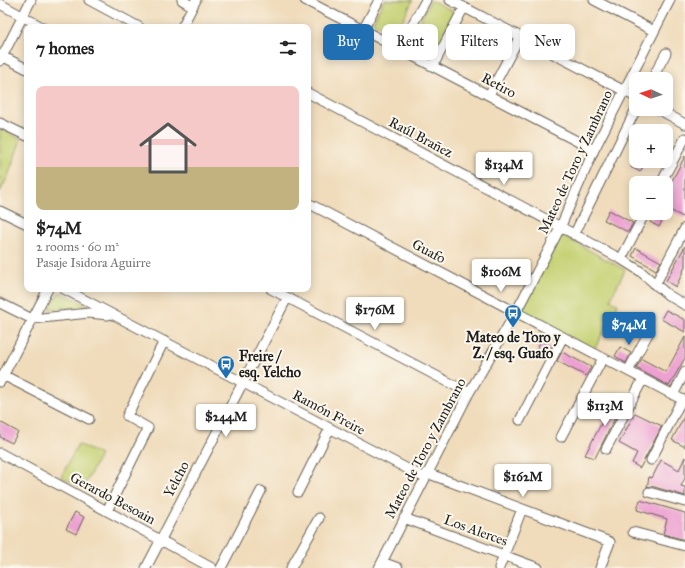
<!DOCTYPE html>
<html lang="en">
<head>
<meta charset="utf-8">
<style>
	:root { --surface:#fff; --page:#f2f2f2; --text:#222; --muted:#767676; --accent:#1f6fb2 }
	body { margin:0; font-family:"IM FELL Great Primer",serif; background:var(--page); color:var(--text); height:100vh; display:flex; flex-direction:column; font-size:15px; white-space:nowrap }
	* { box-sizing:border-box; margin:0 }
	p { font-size:13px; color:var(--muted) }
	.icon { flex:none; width:22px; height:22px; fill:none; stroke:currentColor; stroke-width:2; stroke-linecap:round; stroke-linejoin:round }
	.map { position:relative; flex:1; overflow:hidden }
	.details { position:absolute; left:24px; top:24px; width:287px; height:268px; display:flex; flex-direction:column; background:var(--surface); border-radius:8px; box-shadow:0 2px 10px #0003 }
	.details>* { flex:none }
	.guide { position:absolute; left:323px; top:24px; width:302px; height:36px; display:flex; gap:8px }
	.needle { width:26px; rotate:273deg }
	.buttons { position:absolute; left:629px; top:72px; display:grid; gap:8px }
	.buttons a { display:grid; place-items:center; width:44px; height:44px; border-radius:8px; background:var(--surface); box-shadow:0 2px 10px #0003; font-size:20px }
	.price { position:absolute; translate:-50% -34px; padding:0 9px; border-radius:4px; background:#fff; color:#222; font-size:13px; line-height:26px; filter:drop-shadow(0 1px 2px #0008) }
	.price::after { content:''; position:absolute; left:50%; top:24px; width:12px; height:9px; margin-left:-6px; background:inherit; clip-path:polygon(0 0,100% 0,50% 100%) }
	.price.current { background:var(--accent); color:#fff }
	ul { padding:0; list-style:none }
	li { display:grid; align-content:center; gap:8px; height:212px; padding:0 12px }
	li span { display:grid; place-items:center; height:124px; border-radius:8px; color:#555 }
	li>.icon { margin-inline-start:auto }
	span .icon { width:72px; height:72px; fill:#fffc; stroke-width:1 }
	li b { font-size:17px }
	h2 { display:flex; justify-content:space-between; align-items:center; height:48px; padding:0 12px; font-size:17px }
	.chip { padding:0 14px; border-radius:8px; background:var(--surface); box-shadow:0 2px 10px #0003; font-size:14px; line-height:36px }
	.chip.current { background:var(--accent); color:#fff }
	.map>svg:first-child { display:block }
	.green { fill:#c6d274; stroke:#717748 }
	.building { fill:#eda1d2 }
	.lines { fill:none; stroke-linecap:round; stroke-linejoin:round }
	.minor-casing { stroke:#665f54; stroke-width:11 }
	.minor { stroke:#fff; stroke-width:9 }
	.labels { text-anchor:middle; stroke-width:4; stroke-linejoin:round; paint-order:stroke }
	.street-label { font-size:14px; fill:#1c1c1c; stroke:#fbf7ec }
	.poi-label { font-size:14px; font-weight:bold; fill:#1c1c1c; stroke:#fbf7ec }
</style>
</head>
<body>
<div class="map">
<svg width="685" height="568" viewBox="0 0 685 568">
	<rect width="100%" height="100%" fill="#fbf7ec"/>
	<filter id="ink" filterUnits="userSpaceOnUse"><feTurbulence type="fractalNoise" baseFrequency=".025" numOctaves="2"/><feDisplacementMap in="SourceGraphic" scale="8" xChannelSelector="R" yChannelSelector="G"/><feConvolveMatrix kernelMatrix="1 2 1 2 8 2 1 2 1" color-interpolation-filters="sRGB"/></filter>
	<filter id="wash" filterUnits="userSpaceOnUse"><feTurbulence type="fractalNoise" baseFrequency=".012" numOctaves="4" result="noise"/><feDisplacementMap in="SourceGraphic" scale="16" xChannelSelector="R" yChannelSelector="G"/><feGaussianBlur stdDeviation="0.9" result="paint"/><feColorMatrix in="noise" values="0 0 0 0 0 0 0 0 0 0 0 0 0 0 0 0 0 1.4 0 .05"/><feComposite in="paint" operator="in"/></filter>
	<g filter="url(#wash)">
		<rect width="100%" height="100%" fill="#f0dcbb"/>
		<path class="green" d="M384,0H413L395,34L373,22Z
			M431,0L458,14L435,59L407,45Z
			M0,129L21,139L8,176L0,192Z
			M562,236L565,237L625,270L610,300L618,304L594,350L523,312V309L560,237Z
			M60,292L91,307L49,309Z
			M78,444L100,455L83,488L61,477Z"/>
		<g id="blocks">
			<path class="building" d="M685,156V218L666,208V192Z
				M634,161H646L640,172L631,167Z
				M609,210L633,223L628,232L604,220Z
				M655,213L664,217L659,227L650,222Z
				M685,246V267L676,287L666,281Z
				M636,248L661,262L656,270L632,256Z
				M666,310L685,320V332L661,319Z
				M685,337V358L669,386L636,368L642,359L666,372Z
				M541,341L551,347L547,355L536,350Z
				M620,347L631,353L626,363L615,356Z
				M562,352L591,367L586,376L557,361Z
				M616,395L625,399L614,420L595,458L585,455Z
				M635,413L662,426L640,468L632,463L637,453L619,443Z
				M685,415V447L672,440Z
				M0,422L18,432L12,443L0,437Z
				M685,457V478L681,486L685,487V496L651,486L647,487L649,477L652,478L661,460L679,470Z
				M640,500L685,513V540L663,534L667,519L637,510Z
				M75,512L84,517L76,534L66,529Z"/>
		</g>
	</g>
	<g filter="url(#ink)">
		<use href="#blocks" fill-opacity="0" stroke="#665f54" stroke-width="1"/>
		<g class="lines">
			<g class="minor-casing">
				<path id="minor" d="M89,0L139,27
					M182,0L192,6
					M305,0L594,150
					M450,0L636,97
					M594,0L654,31
					M0,4L42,27
					M182,27L196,0
					M363,30L379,0
					M399,49L426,0
					M0,55L27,69
					M0,61L31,0
					M433,66L464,7
					M652,79L666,53
					M308,93L621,259L640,271L668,295L685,305
					M489,95L520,36
					M658,109L685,124
					M0,123L27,136
					M661,183L685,138
					M308,203L685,401
					M0,211L27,224
					M574,235L636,109
					M621,259L645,213
					M655,285L685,228
					M64,289L425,478
					M271,289L469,393
					M0,303L32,319L89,313L108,315
					M628,371L649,332
					M3,375L89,419
					M0,382L48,289
					M673,395L685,372
					M520,420L563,337
					M561,437L603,358
					M606,449L643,379
					M0,453L212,568
					M651,460L682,399
					M427,473L610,542L600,568
					M298,492L330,428
					M649,492L685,502
					M107,511L148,428L127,416L164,341
					M404,518L538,568
					M633,532L685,546
					M382,562L398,568
					M146,568L287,298
					M221,568L261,491
					M291,568L319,518
					M379,568L469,393L516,312L560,228L594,150L670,0
					M499,568L522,509"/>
			</g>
			<use href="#minor" class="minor"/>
		</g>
	</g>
	<defs>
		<g id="bus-pin" transform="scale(0.9)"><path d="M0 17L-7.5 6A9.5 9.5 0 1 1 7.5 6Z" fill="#1f6fb2" stroke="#fbf7ec"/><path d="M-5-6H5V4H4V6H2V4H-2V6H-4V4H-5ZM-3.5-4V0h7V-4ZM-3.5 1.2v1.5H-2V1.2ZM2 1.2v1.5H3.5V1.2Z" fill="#fff"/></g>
	</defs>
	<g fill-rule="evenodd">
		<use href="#bus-pin" x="513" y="313"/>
		<use href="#bus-pin" x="226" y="364"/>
	</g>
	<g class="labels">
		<g class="street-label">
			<text transform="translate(499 85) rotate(28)" y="5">Retiro</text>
			<text transform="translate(421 137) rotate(28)" y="5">Raúl Brañez</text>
			<text transform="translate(575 162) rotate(-65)" y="5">Mateo de Toro y Zambrano</text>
			<text transform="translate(429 251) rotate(28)" y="5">Guafo</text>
			<text transform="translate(329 412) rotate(28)" y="5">Ramón Freire</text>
			<text transform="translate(425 448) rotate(-62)" y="5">Mateo de Toro y Zambrano</text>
			<text transform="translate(176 479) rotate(-62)" y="5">Yelcho</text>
			<text transform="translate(113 498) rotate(28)" y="5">Gerardo Besoain</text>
			<text transform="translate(476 530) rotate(20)" y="5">Los Alerces</text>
		</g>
		<g class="poi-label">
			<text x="513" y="342">Mateo de Toro y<tspan x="513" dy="16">Z. / esq. Guafo</tspan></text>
			<text x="239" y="361" text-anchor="start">Freire /<tspan x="239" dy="16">esq. Yelcho</tspan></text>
		</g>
	</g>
</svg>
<div class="buttons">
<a><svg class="needle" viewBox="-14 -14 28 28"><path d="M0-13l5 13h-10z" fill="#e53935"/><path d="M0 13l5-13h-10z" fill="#767676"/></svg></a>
<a>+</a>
<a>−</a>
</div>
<b class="price" style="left:504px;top:186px">$134M</b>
<b class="price" style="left:501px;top:293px">$106M</b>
<b class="price" style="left:375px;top:331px">$176M</b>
<b class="price current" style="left:629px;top:346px">$74M</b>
<b class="price" style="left:605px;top:427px">$113M</b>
<b class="price" style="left:226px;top:438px">$244M</b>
<b class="price" style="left:523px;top:498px">$162M</b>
<div class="guide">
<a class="chip current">Buy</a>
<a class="chip">Rent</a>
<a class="chip">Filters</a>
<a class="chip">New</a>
</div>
<section class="details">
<h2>7 homes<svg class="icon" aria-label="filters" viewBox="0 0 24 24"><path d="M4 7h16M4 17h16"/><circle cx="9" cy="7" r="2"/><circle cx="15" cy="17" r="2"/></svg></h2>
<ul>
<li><span style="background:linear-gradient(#f6c9c9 65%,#c2b280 0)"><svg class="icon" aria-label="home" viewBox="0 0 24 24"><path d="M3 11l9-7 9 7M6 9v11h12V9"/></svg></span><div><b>$74M</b><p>2 rooms · 60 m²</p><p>Pasaje Isidora Aguirre</p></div></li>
</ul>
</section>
</div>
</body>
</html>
